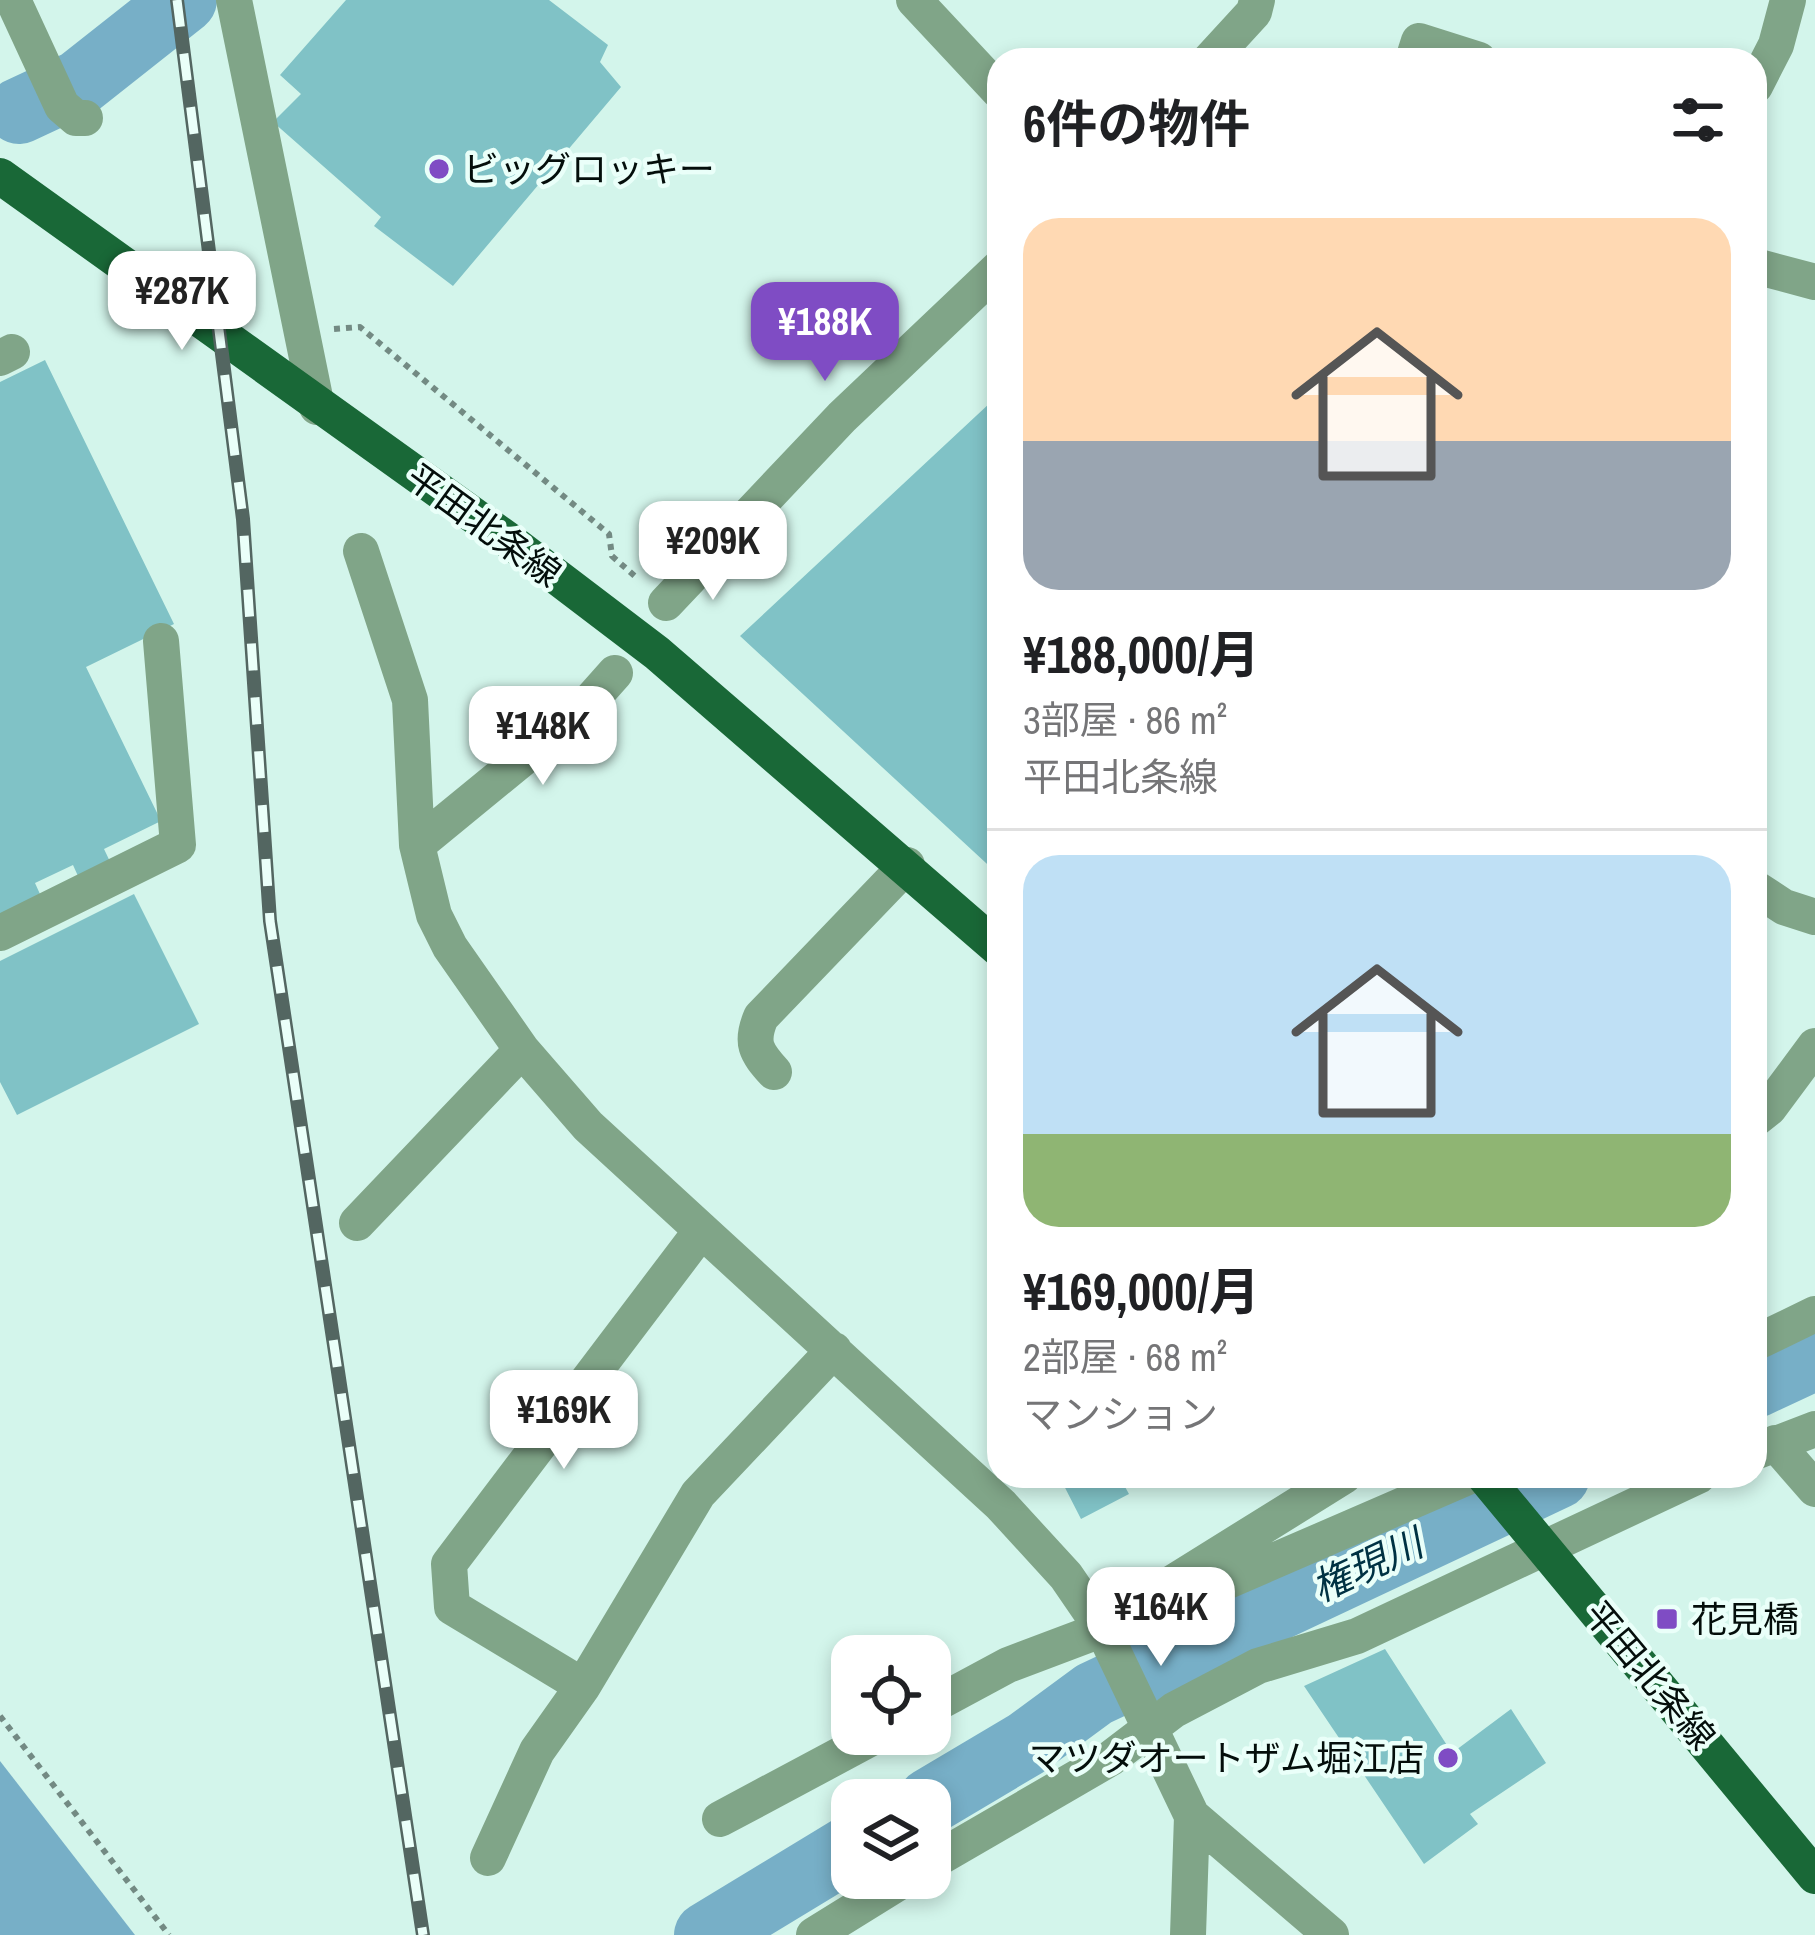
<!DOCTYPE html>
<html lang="ja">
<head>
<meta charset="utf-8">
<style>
	:root { --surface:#fff; --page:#f2f2f2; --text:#202124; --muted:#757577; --line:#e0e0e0; --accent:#7f4cc4 }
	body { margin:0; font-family:"Archivo Narrow","Noto Sans JP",sans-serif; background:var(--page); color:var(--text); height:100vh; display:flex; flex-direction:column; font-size:45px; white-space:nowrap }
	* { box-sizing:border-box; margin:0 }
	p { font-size:39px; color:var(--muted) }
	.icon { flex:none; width:66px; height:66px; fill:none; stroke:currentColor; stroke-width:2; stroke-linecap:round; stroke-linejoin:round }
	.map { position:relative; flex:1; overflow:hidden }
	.panel { position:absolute; left:987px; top:48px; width:780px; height:1440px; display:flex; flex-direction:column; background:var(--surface); border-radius:36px; box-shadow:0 6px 18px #0003 }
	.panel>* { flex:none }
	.fabs { position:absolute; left:831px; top:1635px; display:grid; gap:24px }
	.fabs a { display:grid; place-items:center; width:120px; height:120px; border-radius:24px; background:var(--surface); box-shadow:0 6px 18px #0003; font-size:60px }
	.price { position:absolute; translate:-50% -102px; padding:0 27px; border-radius:24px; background:#fff; color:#222; font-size:39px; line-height:78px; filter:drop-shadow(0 3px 6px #0008) }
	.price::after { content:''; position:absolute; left:50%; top:72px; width:36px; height:27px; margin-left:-18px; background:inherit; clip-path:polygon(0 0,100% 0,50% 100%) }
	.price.selected { background:var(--accent); color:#fff }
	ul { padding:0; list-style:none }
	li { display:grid; align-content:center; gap:24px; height:636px; padding:0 36px }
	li+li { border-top:3px solid var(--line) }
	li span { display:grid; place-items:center; height:372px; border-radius:36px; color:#555 }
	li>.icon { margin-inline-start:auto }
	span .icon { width:216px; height:216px; fill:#fffc; stroke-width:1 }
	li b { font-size:51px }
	h2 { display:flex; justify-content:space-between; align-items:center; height:144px; padding:0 36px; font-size:51px }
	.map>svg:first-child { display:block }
	.water { fill:#77afc7 }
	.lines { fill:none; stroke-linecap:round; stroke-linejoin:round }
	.river { stroke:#77afc7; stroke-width:66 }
	.building { fill:#80c2c6 }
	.path { stroke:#738a83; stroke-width:6; stroke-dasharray:6 6; stroke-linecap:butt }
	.minor { stroke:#80a588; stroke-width:36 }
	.major { stroke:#196837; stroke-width:36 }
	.rail-casing { stroke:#536661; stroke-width:14 }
	.rail { stroke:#eafff9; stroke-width:9; stroke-dasharray:27; stroke-linecap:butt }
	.poi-dot { fill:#7f4cc4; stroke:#eafff9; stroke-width:4.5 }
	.labels { text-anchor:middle; stroke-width:9; stroke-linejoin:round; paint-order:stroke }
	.poi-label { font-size:36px; fill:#040e0b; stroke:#eafff9; text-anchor:start }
	.street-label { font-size:36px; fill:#040e0b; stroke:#eafff9 }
	.water-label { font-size:39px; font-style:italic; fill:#003243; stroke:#eafff9 }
</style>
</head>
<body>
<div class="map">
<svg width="1815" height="1935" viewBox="0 0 1815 1935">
	<rect width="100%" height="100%" fill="#d3f5eb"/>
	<path class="water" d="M0,1761L135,1935H0Z"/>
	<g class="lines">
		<path class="river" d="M19,111L79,83L184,0
			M1755,1385L1815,1357
			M930,1801L1026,1744L1094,1694L1557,1476
			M707,1935L852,1847"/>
	</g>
	<path class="building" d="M346,0H549L608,45L600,62L621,87L453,286L374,226L381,217L273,122L301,94L280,75Z
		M45,360L174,624L86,667L161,821L104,849L114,870L82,885L73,865L35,883L44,903L0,925V382Z
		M991,402L999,410V875L740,636Z
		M134,894L199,1024L17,1115L0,1082V961Z
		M1059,1476H1140L1124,1485L1129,1494L1081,1519Z
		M1385,1649L1452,1753L1511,1709L1546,1763L1470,1814L1478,1824L1424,1864L1304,1686Z"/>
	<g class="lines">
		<path class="path" d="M334,329L360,327L609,534L612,556L638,579
			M0,1716L169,1935"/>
		<path class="minor" d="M13,0L62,106L76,118H85
			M234,0L317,407
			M914,0L999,91
			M1210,60L1254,12L1257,0
			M1413,60L1419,41L1479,60
			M1755,86L1776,45L1788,0
			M1755,266L1815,282
			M0,358L12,352
			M361,551L410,700L417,845L434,915L450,947L522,1050L588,1126L1001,1505L1066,1576L1103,1630L1192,1816L1188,1935
			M666,603L842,417L999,268
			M417,845L583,709L615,673
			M1755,888L1784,907L1815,917
			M0,933L178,845L161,641
			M774,1072C756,1052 750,1043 761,1017L907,865
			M1755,1119L1769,1108L1815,1046
			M357,1223L522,1050
			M1755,1343L1815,1314
			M1775,1443L1815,1489
			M1755,1452L1815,1429
			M1145,1600L1344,1476
			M583,1686L452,1607L449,1564L701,1231
			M930,1707L1008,1665L1207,1590L1470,1476
			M1192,1816L1331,1935
			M720,1819L879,1734
			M488,1858L537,1751L583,1686L698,1494L834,1350
			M930,1863L1111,1758L1174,1710L1258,1666L1357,1636L1698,1476
			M814,1935L906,1878"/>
		<path class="major" d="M0,176L515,545L657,653L999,949
			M1484,1476L1815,1876"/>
		<g class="rail-casing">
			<path id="rail" d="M177,0L243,519L270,921L423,1935"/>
		</g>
		<use href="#rail" class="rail"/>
	</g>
	<g class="poi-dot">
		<circle cx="439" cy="169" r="12"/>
		<rect x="1655" y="1607" width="24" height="24" rx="6"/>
		<circle cx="1448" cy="1758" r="12"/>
	</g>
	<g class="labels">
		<g class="poi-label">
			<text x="463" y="182">ビッグロッキー</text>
			<text x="1691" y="1632">花見橋</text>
			<text x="1424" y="1771" text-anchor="end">マツダオートザム堀江店</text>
		</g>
		<g class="street-label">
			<text transform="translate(484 525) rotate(36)" y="13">平田北条線</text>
			<text transform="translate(1650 1675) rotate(50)" y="13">平田北条線</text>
		</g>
		<g class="water-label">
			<text transform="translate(1367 1565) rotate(-25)" y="14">権現川</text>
		</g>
	</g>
</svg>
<div class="fabs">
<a><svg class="icon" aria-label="locate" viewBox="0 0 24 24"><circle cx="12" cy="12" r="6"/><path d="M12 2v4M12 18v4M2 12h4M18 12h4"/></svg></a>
<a><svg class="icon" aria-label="layers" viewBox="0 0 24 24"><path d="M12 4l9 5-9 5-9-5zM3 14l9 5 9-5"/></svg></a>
</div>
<b class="price" style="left:182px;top:353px">¥287K</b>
<b class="price selected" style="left:825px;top:384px">¥188K</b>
<b class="price" style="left:713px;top:603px">¥209K</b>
<b class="price" style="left:543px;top:788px">¥148K</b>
<b class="price" style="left:564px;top:1472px">¥169K</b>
<b class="price" style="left:1161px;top:1669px">¥164K</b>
<section class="panel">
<h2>6件の物件<svg class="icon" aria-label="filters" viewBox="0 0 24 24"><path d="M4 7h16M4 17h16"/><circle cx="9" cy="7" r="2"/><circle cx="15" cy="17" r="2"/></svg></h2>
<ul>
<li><span style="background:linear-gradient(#ffd9b3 60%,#9aa5b1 0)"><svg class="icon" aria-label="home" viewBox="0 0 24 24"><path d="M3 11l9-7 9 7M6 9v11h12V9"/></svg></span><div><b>¥188,000/月</b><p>3部屋 · 86 m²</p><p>平田北条線</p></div></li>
<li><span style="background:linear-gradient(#bfe0f5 75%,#8fb573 0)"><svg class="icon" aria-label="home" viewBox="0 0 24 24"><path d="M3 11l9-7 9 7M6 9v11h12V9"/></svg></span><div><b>¥169,000/月</b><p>2部屋 · 68 m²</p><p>マンション</p></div></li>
</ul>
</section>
</div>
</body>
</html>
